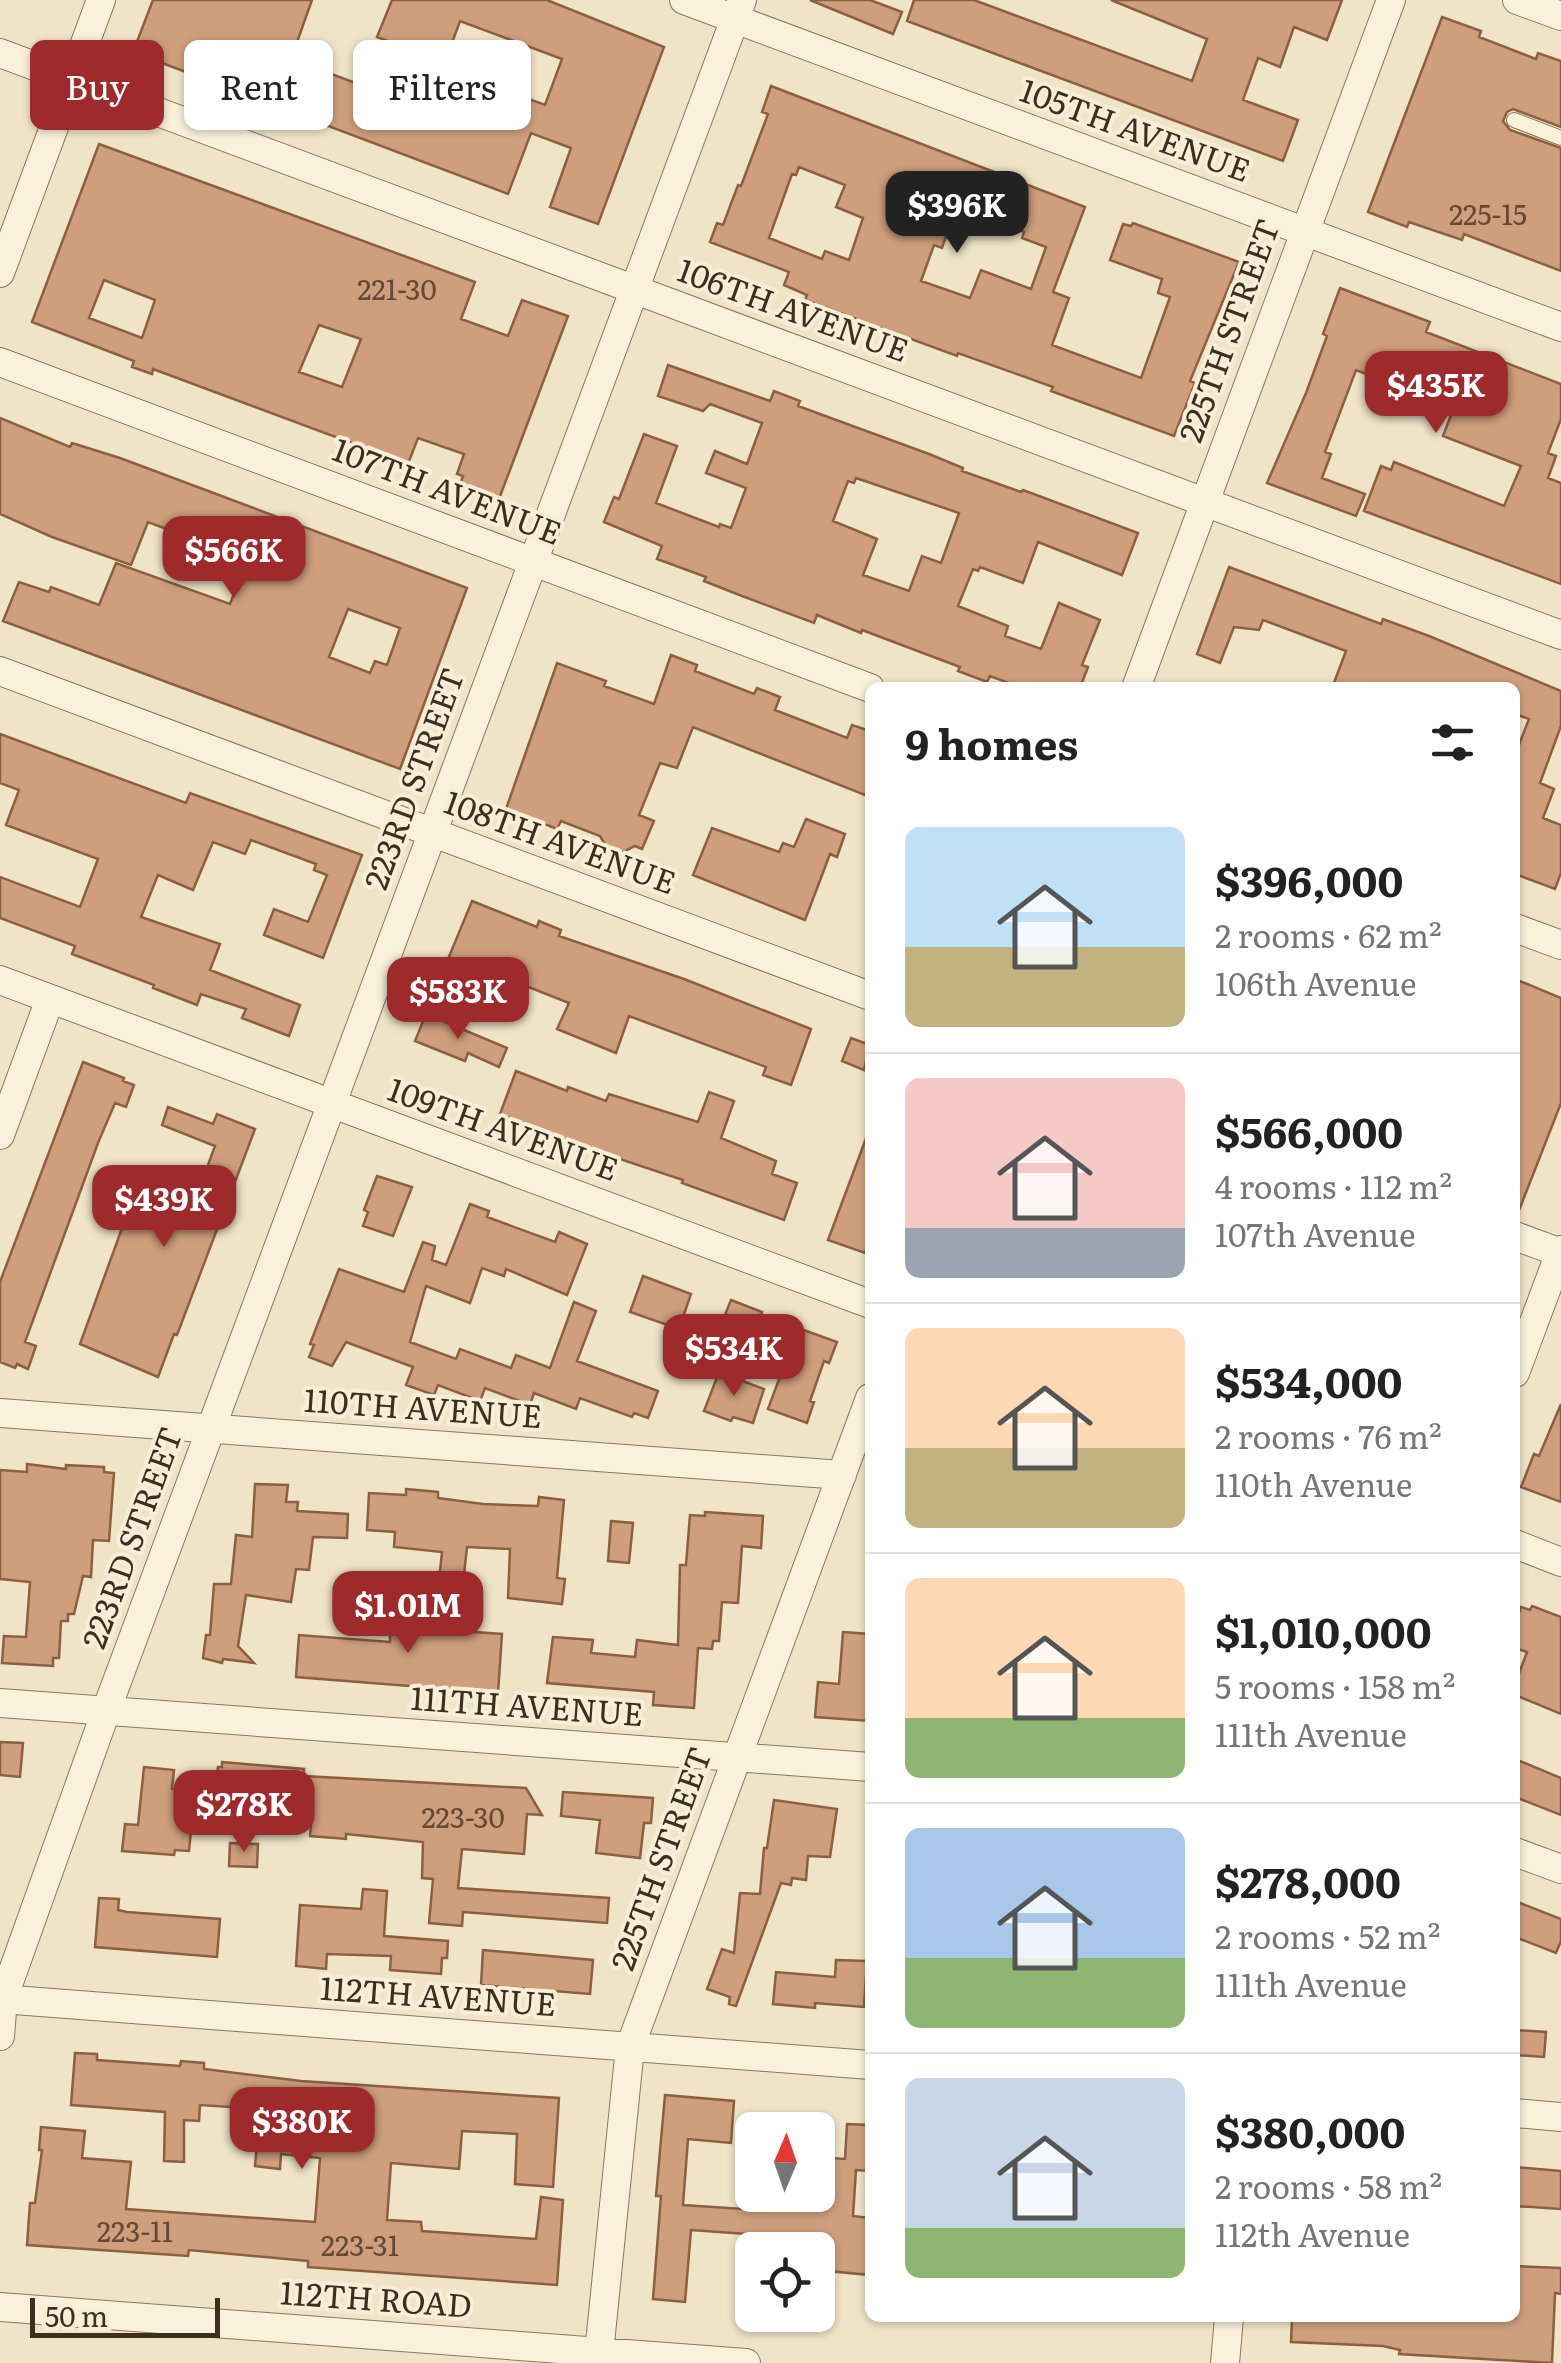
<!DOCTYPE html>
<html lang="en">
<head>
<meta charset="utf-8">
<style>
	:root { --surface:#fff; --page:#f2f2f2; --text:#222; --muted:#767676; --line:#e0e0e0; --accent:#9e2a2b }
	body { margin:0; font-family:Literata,serif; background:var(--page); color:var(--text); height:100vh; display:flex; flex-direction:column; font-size:38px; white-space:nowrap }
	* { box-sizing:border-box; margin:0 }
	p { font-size:32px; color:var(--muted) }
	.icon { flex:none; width:55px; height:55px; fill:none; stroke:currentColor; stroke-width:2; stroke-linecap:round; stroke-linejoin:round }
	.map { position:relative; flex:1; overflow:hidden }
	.drawer { position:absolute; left:865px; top:682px; width:655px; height:1640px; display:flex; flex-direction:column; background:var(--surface); border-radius:15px; box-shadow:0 2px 8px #0004 }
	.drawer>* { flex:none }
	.banner { position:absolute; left:30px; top:40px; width:685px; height:90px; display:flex; gap:20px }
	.needle { width:65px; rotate:2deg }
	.buttons { position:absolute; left:735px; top:2112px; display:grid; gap:20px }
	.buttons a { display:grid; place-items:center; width:100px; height:100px; border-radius:15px; background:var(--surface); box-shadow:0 2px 8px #0004; font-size:50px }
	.scale { position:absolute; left:30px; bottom:25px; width:190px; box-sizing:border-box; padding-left:10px; border:5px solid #3d2e20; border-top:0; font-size:28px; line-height:35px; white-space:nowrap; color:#3d2e20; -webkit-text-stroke:8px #f7eed8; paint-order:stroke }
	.price { position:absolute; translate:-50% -85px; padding:0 22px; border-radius:20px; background:var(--accent); color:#fff; font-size:32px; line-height:65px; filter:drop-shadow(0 2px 5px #0008) }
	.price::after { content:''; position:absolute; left:50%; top:60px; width:30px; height:22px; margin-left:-15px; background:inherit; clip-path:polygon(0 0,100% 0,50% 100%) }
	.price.on { background:#222; color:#fff }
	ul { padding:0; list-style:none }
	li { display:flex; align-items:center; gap:30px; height:250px; padding:0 40px }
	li+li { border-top:2px solid var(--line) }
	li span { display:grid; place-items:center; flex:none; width:280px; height:200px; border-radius:15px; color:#555 }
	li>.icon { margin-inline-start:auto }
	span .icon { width:120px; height:120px; fill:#fffc; stroke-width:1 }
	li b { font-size:42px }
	h2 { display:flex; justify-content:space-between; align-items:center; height:120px; padding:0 40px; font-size:42px }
	.pill { padding:0 35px; border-radius:15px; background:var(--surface); box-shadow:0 2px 8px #0004; font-size:35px; line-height:90px }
	.pill.on { background:var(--accent); color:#fff }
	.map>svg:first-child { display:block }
	.building { fill:#cf9f7d; stroke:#8d5f41; stroke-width:2.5; fill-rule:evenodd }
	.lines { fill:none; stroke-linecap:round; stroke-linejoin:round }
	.lane-casing { stroke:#8d765c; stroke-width:16 }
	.street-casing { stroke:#8d765c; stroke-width:30 }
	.lane { stroke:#faf1dc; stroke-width:14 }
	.street { stroke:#faf1dc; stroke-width:28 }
	.labels { text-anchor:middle; stroke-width:8; stroke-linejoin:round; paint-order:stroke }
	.number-label { font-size:28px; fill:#624a37 }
	.street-label { font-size:32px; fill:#3d2e20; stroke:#f7eed8 }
</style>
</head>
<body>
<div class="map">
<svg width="1561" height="2363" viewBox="0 0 1561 2363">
	<rect width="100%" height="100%" fill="#f0e4c8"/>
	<path class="building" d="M153,0H312L291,59L444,116L459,73L545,105L562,59L460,21L445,62L377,37L392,0H547L664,47L598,224L550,207L571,148L531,133L508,194L133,52Z
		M810,0H870L902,12L893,34Z
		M914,0H974L1192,81L1207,39L1111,0H1342L1327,40L1294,27L1280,67L1258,58L1243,100L1298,120L1283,161L907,21Z
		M1442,17L1481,31L1479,37L1536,59L1538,53L1561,61V127L1513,109L1507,112L1503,121L1510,130L1561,148V271L1464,234L1462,240L1409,222L1407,227L1368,212Z
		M771,86L1085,207L1053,292L1069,298L1052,345L1141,378L1170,297L1158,293L1162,279L1110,260L1123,224L1131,226L1133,223L1239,262L1190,381L1195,383L1174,436L1051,391L1053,387L958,353L957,356L805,300L807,295L784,285L789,272L710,242L717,223L723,225L738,185L741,186L768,114L762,112ZM799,167L845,185L836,207L863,218L849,260L825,251L822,259L769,238L792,174L796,175ZM957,204L1010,221L1008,226L1024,232L1022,238L1046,247L1031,289L981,270L970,298L921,281L934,245L942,248Z
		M99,144L475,282L461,319L508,336L522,300L568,316L499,499L460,484L463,476L457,474L464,454L418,438L408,464L153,369L152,374L132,367L134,361L32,322ZM104,280L155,300L142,338L89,318ZM319,325L361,339L342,387L299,372Z
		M1340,288L1430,322L1426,332L1561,384V419L1548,453L1556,456L1548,478L1561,483V584L1364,511L1381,466L1391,470L1394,462L1504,506L1521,466L1443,436L1456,402L1408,384L1406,389L1356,370L1325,452L1331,454L1322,478L1365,494L1356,516L1267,483L1306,393L1327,336L1323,334Z
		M668,365L770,401L774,391L800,401L798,406L929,454L963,468L962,471L1021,492L1023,490L1138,533L1122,575L1038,542L1023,583L980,567L978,571L973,569L958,606L1008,626L1005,636L1041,649L1059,603L1100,620L1082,665L1088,667L1080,688H1022L990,676L987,682L958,671L960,667L862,630L861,633L817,615L814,623L742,596L704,581L706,577L657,559L662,546L604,522L614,497L619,499L644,434L677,446L656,503L719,527L720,524L731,528L746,488L706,473L715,451L747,464L762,423L710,404L703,411L658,396ZM856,478L959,513L941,563L922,556L909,591L863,575L877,539L833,521L848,481L854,483Z
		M0,418L70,447L72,443L120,458L467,588L400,769L3,621L19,582L49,592L51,587L99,605L116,563L230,604L247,559L148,522L131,565L52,537L0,514ZM348,609L400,628L387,665L375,661L370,673L329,657Z
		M1229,567L1381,624L1383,619L1429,636L1561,691V726L1540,783L1554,789L1543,818L1561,825V873L1555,889L1515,874V755L1529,719L1515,714V688H1332L1346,651L1263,620L1259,630L1234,627L1220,663L1197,654Z
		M671,655L697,665L695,671L754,694L757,688L780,697L775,710L847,738L852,725L870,731V797L693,727L677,768L660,763L639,815L654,821L642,849L635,846L619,854L607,848L600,836L561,821L557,829L506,809L557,663L606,681L604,686L654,704Z
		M0,734L186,803L190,793L362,855L323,958L264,935L274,909L308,922L327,875L314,870L316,864L251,840L245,854L213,842L193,890L158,875L141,917L220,944L210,970L300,1005L289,1036L242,1018L246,1009L201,994L197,1005L153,988L154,985L72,954L75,946L0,918V877L80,907L98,859L6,825L19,790L0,783Z
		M806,819L845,834L837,857L830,854L805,920L693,875L712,828L779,852L783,843L794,847Z
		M472,901L537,927L539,921L561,930L559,936L684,979L811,1029L791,1085L763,1075L766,1067L629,1016L616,1053L557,1029L569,1003L498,975L496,981L448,959Z
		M1515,979L1561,998V1103L1516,1218Z
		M426,1014L507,1048L499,1067L468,1053L465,1061L415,1041Z
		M851,1038L870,1045L864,1070L842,1061Z
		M83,1062L124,1078L123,1081L134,1085L126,1107L115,1103L98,1143L25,1342L36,1346L28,1369L17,1364L15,1368L0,1362V1282Z
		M516,1071L567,1091L568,1087L606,1101L609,1094L698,1122L709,1092L734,1101L721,1138L776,1161L772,1174L797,1183L784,1220L682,1183L683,1180L578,1145L500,1114Z
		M168,1107L213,1124L217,1114L255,1129L177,1335L174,1334L158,1377L80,1344L142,1173L198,1192L215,1146L162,1125Z
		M868,1133L870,1239L865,1253L828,1240Z
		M377,1176L412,1187L393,1236L363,1226L368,1212L364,1210Z
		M470,1204L489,1211L487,1217L555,1242L559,1232L587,1244L567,1295L506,1269L504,1276L482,1268L470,1303L426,1286L410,1342L456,1359L460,1349L511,1368L516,1355L550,1368L574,1302L596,1311L577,1361L658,1391L648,1418L634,1413L632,1417L580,1398L576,1409L534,1393L530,1405L485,1388L480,1401L438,1385L434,1395L406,1385L413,1367L346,1342L332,1366L309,1357L314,1345L310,1344L339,1269L404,1292L423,1242L435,1246L432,1260L446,1265Z
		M643,1276L691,1294L679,1329L630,1312Z
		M731,1300L762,1312L752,1339L720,1327Z
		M798,1328L837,1342L829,1363L824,1361L810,1401L814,1402L807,1423L768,1409Z
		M719,1372L764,1389L753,1423L733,1417L731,1421L704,1411Z
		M1561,1404V1502L1521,1487L1534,1454L1539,1456Z
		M27,1464L66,1469V1465L104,1467V1472L114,1473L109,1541L93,1540L91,1577L83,1576L74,1614H68V1621H61L59,1658H53V1666L2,1663L4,1636L26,1637L30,1582L0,1579V1470L27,1472Z
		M255,1484L288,1485L286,1502H298L297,1511L348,1514L347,1538L313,1537L309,1570L296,1569L291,1602L246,1595L238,1646L254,1663L223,1659L222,1663L203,1658L206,1635H210L214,1584H231L236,1535L252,1537Z
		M406,1489L438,1492V1498L483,1504L538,1506L539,1497L564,1500L557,1578L565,1579L562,1604L508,1598L510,1549L467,1547L462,1593L438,1590L442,1552L394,1547L395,1532L367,1530L369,1493L406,1495Z
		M705,1512L763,1516L761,1548L742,1546L738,1603L722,1602L719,1641H713L712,1649L698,1648L694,1708L653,1705L654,1692L547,1683L553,1637L593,1640L591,1653L635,1657L637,1640L678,1645L680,1565H686L690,1515L705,1516Z
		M611,1521L633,1523L629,1563L608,1561Z
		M412,1592L434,1593L431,1629L502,1634L498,1693L296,1677L299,1635L390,1642V1634L408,1635Z
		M1532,1606L1561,1617V1714L1515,1695V1684L1527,1652L1515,1648V1624L1521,1607L1530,1610Z
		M843,1632L870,1634V1721L815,1717L818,1682L839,1684Z
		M0,1742L23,1743L20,1777L0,1775Z
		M1515,1759L1561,1778V1815L1515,1797Z
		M222,1762L304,1769V1776L526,1788L542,1815L527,1814L524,1854L462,1849L458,1888L609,1898L607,1923L463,1912L462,1926L429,1923L433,1879L422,1878L423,1842L346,1834V1839L310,1836L311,1824L242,1818L244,1793L215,1791L218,1767H222Z
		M144,1767L174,1770L172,1789L188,1791L184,1830L191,1831L189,1851L175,1850L174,1855L122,1851L125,1824L138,1825Z
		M563,1792L653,1798L651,1823H644L640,1858L596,1853L600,1820L561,1816Z
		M774,1800L837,1809L830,1857L808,1856L806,1880L792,1878L791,1885L781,1883L736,2006L729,2004L730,1997L707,1989L722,1949L734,1953L740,1893L760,1894L764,1848H767Z
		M230,1843L258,1844L257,1867L229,1866Z
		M363,1889L387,1891L384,1936L448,1941L447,1958H442L441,1974L390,1970L391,1956L327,1954L326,1969L296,1966L300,1905L361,1909Z
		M99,1898L119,1899L118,1910L127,1912L220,1919L217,1957L95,1947Z
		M1515,1901L1561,1919V1941L1556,1953L1515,1937Z
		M483,1950L593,1960L590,1994L481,1985Z
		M836,1960L867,1961L864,2007L815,2003V2008L773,2004L776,1972L835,1977Z
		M1515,2030L1546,2032L1544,2057L1515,2055Z
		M75,2053L97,2054V2060L180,2066L181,2061L204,2063V2069L301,2081L559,2098L553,2187L515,2184L517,2134L462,2131L459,2169L391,2163L387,2220L421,2222L422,2231L536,2239L541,2197L563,2200L557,2285L308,2267V2261L189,2250L188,2256L27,2245L30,2203H35L42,2150H39L41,2127L85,2131L82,2158L131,2162L126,2209L315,2222L320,2158L281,2154L280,2169L255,2166L260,2109L200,2105L199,2121L184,2120V2162L164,2161L165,2112L71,2105Z
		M665,2095L734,2101L731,2143L688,2139L683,2205L743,2209L744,2195H818V2157L845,2159L847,2124L870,2125V2171L856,2170L853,2216L870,2218V2275L818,2270V2241L777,2239L776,2250H745L746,2234L691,2230L685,2302L653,2299L661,2196H656Z
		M1515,2167L1561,2171V2209L1515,2206Z
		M1515,2266L1561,2268V2294L1555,2293L1552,2363L1399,2354L1400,2350L1383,2346L1291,2342L1292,2318H1515Z"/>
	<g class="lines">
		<g class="lane-casing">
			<path id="lane" d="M1514,120L1561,138"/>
		</g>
		<g class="street-casing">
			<path id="street" d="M684,0L1561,327
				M1517,0L1561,16
				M0,53L1561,635
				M0,273L101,0
				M0,362L870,688
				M0,671L870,996
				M1136,688L1391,0
				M1515,928L1561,945
				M0,980L870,1304
				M0,1135L50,999
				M1515,1236L1561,1253
				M1515,1373L1561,1250
				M0,1413L842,1475
				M1515,1544L1561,1562
				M0,1703L870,1767
				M1515,1852L1561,1869
				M0,1999L870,2065
				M0,2036L3,1999L106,1711L742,0
				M1515,2113L1561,2117
				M0,2307L746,2363
				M598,2363L630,2047L870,1398
				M1225,2363L1229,2318"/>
		</g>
		<use href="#lane" class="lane"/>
		<use href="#street" class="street"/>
	</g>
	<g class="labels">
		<g class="number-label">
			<text x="1488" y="225">225-15</text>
			<text x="397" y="300">221-30</text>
			<text x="463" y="1828">223-30</text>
			<text x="135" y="2242">223-11</text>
			<text x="360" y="2256">223-31</text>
		</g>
		<g class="street-label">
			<text transform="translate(1135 131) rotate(20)" y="11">105TH AVENUE</text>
			<text transform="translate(793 311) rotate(20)" y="11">106TH AVENUE</text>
			<text transform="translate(1230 331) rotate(-70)" y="11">225TH STREET</text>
			<text transform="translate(447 492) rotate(21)" y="11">107TH AVENUE</text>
			<text transform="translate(415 779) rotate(-70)" y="11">223RD STREET</text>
			<text transform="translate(560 843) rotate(20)" y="11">108TH AVENUE</text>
			<text transform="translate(503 1130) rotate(20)" y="11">109TH AVENUE</text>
			<text transform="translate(423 1409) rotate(4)" y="11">110TH AVENUE</text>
			<text transform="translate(133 1538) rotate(-70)" y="11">223RD STREET</text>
			<text transform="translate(527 1707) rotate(4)" y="11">111TH AVENUE</text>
			<text transform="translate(662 1859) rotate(-70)" y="11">225TH STREET</text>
			<text transform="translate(438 1997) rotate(4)" y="11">112TH AVENUE</text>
			<text transform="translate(376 2300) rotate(4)" y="11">112TH ROAD</text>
		</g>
	</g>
</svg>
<div class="buttons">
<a><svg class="needle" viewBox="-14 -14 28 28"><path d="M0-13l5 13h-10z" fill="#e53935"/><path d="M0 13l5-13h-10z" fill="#767676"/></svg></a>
<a><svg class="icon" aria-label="locate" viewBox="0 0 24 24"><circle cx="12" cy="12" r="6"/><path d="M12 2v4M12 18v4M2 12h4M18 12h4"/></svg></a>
</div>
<div class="scale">50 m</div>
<b class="price on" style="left:957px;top:256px">$396K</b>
<b class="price" style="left:1436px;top:436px">$435K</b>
<b class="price" style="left:234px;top:601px">$566K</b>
<b class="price" style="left:458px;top:1042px">$583K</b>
<b class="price" style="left:164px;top:1250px">$439K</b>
<b class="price" style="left:734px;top:1399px">$534K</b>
<b class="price" style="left:408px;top:1656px">$1.01M</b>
<b class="price" style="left:244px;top:1855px">$278K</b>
<b class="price" style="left:302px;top:2172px">$380K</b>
<div class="banner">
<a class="pill on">Buy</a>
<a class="pill">Rent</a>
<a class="pill">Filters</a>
</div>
<section class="drawer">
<h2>9 homes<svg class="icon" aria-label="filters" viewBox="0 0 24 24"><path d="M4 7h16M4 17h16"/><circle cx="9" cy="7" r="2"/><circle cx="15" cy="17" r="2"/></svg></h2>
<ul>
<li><span style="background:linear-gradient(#bfe0f5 60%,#c2b280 0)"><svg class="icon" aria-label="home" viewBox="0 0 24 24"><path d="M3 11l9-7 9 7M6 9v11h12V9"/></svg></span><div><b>$396,000</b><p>2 rooms · 62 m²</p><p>106th Avenue</p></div></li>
<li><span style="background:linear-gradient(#f6c9c9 75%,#9aa5b1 0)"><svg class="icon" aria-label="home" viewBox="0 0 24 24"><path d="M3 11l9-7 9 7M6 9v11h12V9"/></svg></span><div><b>$566,000</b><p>4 rooms · 112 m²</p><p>107th Avenue</p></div></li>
<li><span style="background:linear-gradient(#ffd9b3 60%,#c2b280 0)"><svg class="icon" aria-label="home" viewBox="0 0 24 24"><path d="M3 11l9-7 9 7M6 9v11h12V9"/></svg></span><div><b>$534,000</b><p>2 rooms · 76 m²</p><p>110th Avenue</p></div></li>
<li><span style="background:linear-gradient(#ffd9b3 70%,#8fb573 0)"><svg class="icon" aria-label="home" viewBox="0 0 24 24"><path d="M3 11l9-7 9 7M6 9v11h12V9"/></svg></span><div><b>$1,010,000</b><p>5 rooms · 158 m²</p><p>111th Avenue</p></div></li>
<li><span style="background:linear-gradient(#a9c7e8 65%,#8fb573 0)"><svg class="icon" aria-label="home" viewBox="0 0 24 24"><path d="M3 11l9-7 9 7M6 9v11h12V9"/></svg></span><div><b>$278,000</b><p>2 rooms · 52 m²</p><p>111th Avenue</p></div></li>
<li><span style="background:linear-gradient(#c9d6e8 75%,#8fb573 0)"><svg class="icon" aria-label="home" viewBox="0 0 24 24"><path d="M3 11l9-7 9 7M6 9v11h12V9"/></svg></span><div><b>$380,000</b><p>2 rooms · 58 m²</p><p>112th Avenue</p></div></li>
</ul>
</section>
</div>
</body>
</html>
